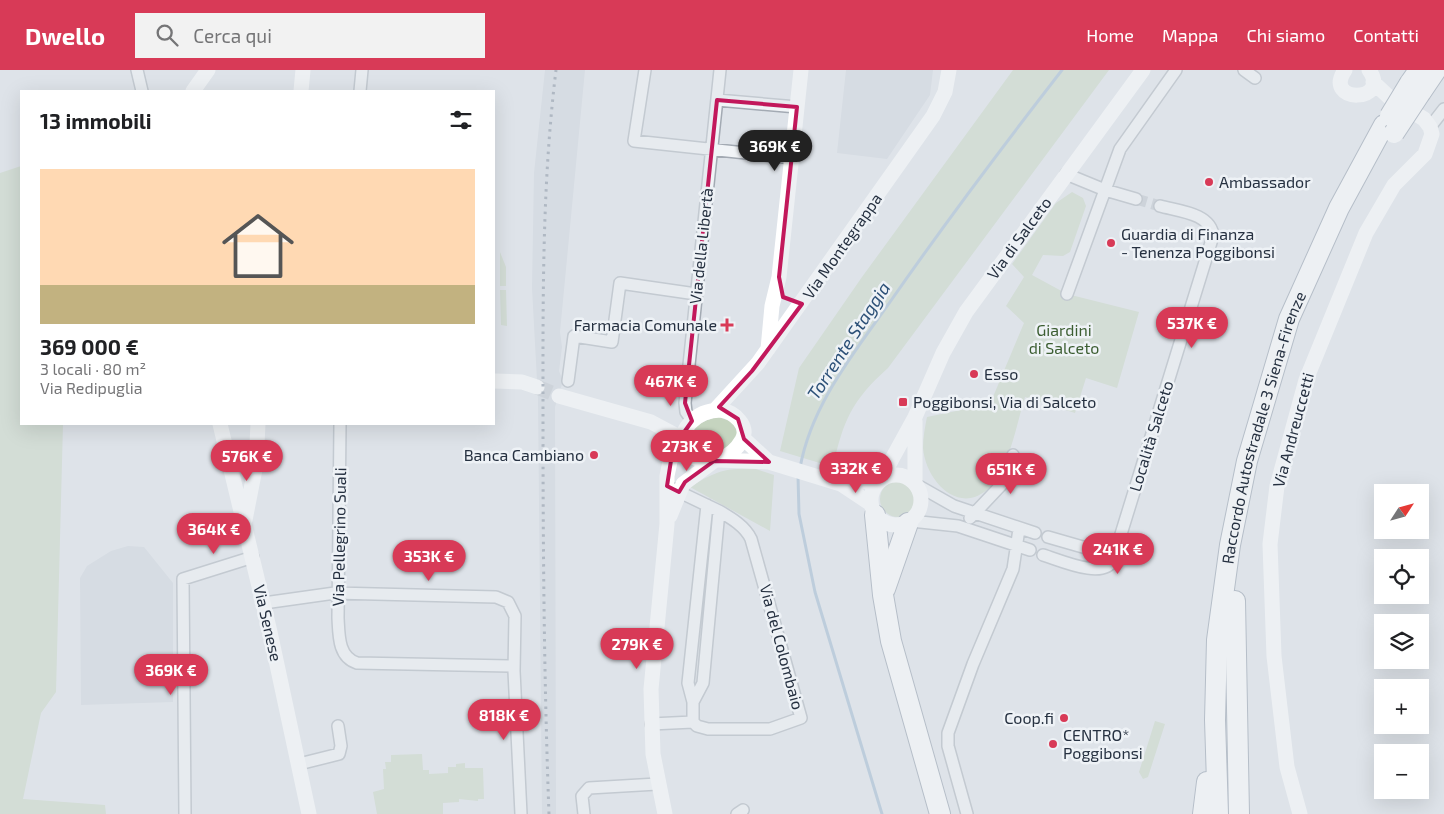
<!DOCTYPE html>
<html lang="it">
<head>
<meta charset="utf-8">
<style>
	:root { --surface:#fff; --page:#f2f2f2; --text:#202124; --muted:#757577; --accent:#d83a57 }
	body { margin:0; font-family:"Exo 2",sans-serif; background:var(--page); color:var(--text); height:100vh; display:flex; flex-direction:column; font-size:19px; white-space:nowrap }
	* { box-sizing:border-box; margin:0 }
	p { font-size:16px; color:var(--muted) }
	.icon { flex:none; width:28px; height:28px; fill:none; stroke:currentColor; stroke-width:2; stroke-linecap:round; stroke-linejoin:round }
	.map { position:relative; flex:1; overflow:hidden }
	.details { position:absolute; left:20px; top:20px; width:475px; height:335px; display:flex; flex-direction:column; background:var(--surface); border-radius:0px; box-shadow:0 5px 20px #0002 }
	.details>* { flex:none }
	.needle { width:32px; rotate:54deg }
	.tools { position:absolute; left:1374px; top:414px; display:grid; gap:10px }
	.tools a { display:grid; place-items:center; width:55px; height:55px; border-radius:0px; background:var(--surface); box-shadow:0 5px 20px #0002; font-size:25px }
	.price { position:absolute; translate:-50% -42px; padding:0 11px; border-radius:18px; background:var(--accent); color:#fff; font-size:16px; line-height:32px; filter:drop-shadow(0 1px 2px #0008) }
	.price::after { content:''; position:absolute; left:50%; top:30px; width:15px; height:11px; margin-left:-8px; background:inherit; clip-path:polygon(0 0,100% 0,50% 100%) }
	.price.on { background:#222; color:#fff }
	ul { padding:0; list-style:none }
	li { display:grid; align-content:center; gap:10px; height:265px; padding:0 20px }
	li span { display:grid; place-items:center; height:155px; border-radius:0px; color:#555 }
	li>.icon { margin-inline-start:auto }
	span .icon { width:90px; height:90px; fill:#fffc; stroke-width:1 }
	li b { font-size:21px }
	h2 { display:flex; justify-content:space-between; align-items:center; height:60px; padding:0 20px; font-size:21px }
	header { display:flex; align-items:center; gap:30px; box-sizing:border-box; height:70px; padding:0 25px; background:var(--accent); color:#fff }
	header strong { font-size:24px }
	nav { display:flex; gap:28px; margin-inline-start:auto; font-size:18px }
	.search { width:350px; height:45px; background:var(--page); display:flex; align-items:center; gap:12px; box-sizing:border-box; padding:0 18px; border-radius:0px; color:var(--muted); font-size:19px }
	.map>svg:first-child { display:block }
	.built { fill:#ccd2db }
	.green { fill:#c5d4bf }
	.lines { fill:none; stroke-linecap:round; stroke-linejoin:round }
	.stream { stroke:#96b2cc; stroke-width:3 }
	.street-tunnel { stroke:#b9bfc7; stroke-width:11; stroke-dasharray:11 5.5; stroke-linecap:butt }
	.secondary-tunnel { stroke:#b9bfc7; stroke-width:15; stroke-dasharray:15 8; stroke-linecap:butt }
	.street-casing { stroke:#a3aab3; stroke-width:14 }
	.highway-casing { stroke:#8591a1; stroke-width:22 }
	.street { stroke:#f1f4f7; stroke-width:11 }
	.secondary { stroke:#fff; stroke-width:15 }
	.highway { stroke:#fff; stroke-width:20 }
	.rail { stroke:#778394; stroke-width:3; stroke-dasharray:2.5 5; stroke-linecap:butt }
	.highway-bridge-casing { stroke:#8591a1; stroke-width:22; stroke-linecap:butt }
	.highway-bridge { stroke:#fff; stroke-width:20 }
	.marked { fill:none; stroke:#c2185b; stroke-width:4; stroke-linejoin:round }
	.poi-dot { fill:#d83a57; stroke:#eef2f6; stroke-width:2 }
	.labels { text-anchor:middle; stroke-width:5; stroke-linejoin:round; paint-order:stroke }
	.poi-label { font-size:16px; fill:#263141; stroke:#eef2f6; text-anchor:start }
	.street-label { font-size:16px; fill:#263141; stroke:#eef2f6 }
	.park-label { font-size:16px; fill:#3c5e32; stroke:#eef2f6 }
	.water-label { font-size:18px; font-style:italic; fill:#2d5178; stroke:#eef2f6 }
</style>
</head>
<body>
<header>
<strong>Dwello</strong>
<div class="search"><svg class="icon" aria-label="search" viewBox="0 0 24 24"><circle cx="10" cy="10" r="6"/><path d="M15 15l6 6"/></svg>Cerca qui</div>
<nav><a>Home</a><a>Mappa</a><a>Chi siamo</a><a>Contatti</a></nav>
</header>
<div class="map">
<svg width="1444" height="744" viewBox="0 0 1444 744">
	<rect width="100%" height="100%" fill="#dee3e9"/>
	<path class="built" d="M545,0H585L560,262L562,277L559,301L563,311L555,337L556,744H542L538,329L532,218L534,103Z
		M846,0H933L930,25L887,89L837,83Z
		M128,476L144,477L173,513V632L81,635L80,508L87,496L111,481Z"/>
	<path class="green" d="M1013,0H1109L888,298C852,330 843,351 833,397L780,381L799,298L862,207Z
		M21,96V354H63L56,622L41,643L23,729L105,735L106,744H0V103Z
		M1072,122L1083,128L1086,136L1070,182L1063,186L1043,185L1032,205L1067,224L1139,242L1117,318L1086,308L1075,343L1025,327C1017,352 1009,399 990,417C960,447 926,412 923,378C923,367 925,357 927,347L990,334L1024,253L1006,236L1024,207L1012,194L1056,133Z
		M500,182L506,197V216H500Z
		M500,220H506L507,256L501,255Z
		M719,347L735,353L738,364L730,379L699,386L689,374C691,357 702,350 719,347Z
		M756,399L774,405L770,461L690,417C717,401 724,398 756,399Z
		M880 429a18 18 0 1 1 36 0a18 18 0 1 1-36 0Z
		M1155,651L1165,654L1148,707L1143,709L1139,702Z
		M422,684L423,700H429V704L448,703V697H456V694L465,693V698H483L484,729H478V731L459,729V732L443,733V744H377L373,722L384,719L383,699H386L385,692H391V685Z"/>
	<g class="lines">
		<path class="stream" d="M800,398C811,335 854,283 890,232C945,153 1003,76 1062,0
			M798,406L799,444L815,522L882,744"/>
		<path class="street-tunnel" d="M1136,129L1160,136"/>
		<path class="secondary-tunnel" d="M537,317L559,326"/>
		<g class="street-casing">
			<path id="street" d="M137,0L142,21
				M645,0L634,71L792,88
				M1244,0L1255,8
				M360,21L362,0
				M717,30L797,37
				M1430,57L1444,39
				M1066,104L1105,120L1136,129
				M1067,224L1120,79L1176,0
				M568,311L574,266L612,272L620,213L696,224
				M692,350L686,342L685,333L720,0
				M340,354L338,548C339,565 338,587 357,593L514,596
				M917,415L954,436L1035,463
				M673,419L719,441C731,448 745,456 751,469L801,648L770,659H708L697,656L693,652V632L688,613L707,435
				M970,448L1005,411L1013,385
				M911,451L958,456L1030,480
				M1048,467L1114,486
				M1043,485C1060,490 1103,510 1113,490L1213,166C1211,143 1178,141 1160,136
				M264,533L335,523L496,527L508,532L515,546L514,601L521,744
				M693,632L703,613L719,441
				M651,654L693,652
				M299,694L339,684L341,676L338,656
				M185,744L183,509L253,487
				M584,744L582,726L589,718L657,714
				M737,744L743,740
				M967,744L948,676V663L973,594L1013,499L1019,459"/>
		</g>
		<g class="highway-casing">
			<g id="highway">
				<path d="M1410,13L1419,0"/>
				<path d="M1421,22L1436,0"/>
				<path d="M875,445L883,525L891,571L940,744"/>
				<path d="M885,519L908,453"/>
				<path d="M1235,531L1239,744"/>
				<path d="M1203,744L1207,712"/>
				<path id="s1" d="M1218,744L1215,650L1217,570L1230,475L1247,391L1289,249L1339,138L1384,55"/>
			</g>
		</g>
		<use href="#street" class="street"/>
		<path class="secondary" d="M1345,0C1322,34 1392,33 1369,0
			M193,21L208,0
			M301,21L303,0
			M768,279L772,236L779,207L801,0
			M494,311L522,312L537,317
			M559,326L651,352L683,369
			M715,340L758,293L933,46L945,22L949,0
			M721,340C734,342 750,356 742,370C719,410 661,385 690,353C698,344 709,340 721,340Z
			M220,354L270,562L309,744
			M743,368L769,392
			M719,390L769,392L841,414L871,434
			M871 430a25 25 0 1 1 50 0a25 25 0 1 1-50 0Z
			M881,409L915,347L943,283L966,242L1143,0
			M915,412V351
			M841,414L881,410
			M670,446L683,414L714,391
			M245,450L256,394L258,354
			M665,744L653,684L651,619L667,454V406L672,382L683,369
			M1300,744L1287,697L1274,586L1270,474L1277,416L1306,310L1366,163L1394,115L1425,84L1432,64L1430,57L1424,49L1390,28L1373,12"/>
		<use href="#highway" class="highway"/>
		<path class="rail" d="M549,744C544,610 543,477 543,343C543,229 542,114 556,0"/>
		<g class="highway-bridge-casing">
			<path id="highway-bridge" d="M1390,46L1410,13
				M1394,63L1421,22"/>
		</g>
		<use href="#highway-bridge" class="highway-bridge"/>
	</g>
	<path d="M0 0H1444V744H0ZM717,30L797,37L779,207L783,227L802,234L752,301L719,337L738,349L744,369L769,392L714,391L685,412L679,422L667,416L673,378L692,351L685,333Z" fill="#dee3e9" fill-opacity=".55" fill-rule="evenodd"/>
	<path class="marked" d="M717,30L797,37L779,207L783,227L802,234L752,301L719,337L738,349L744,369L769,392L714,391L685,412L679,422L667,416L673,378L692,351L685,333Z"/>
	<g class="poi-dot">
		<circle cx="1209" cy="112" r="5"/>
		<circle cx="1111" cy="173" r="5"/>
		<path d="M724.5 247.5h5v5h5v5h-5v5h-5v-5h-5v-5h5z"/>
		<circle cx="974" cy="304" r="5"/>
		<rect x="898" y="327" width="10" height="10" rx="2.5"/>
		<circle cx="594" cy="385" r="5"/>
		<circle cx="1064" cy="648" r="5"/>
		<circle cx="1053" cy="674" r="5"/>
	</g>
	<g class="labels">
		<g class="poi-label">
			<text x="1219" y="118">Ambassador</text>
			<text x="1121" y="170">Guardia di Finanza<tspan x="1121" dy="18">- Tenenza Poggibonsi</tspan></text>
			<text x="717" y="261" text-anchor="end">Farmacia Comunale</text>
			<text x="984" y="310">Esso</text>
			<text x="913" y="338">Poggibonsi, Via di Salceto</text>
			<text x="584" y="391" text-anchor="end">Banca Cambiano</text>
			<text x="1054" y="654" text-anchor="end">Coop.fi</text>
			<text x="1063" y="671">CENTRO*<tspan x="1063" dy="18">Poggibonsi</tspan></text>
		</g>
		<g class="street-label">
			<text transform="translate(1019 168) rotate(-54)" y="6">Via di Salceto</text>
			<text transform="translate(701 176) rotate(-84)" y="6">Via della Libertà</text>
			<text transform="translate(842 176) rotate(-55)" y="6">Via Montegrappa</text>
			<text dy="6" stroke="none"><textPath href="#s1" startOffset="392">Raccordo Autostradale 3 Siena-Firenze</textPath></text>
			<text transform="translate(1293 360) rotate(-75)" y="6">Via Andreuccetti</text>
			<text transform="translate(1151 366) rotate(-73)" y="6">Località Salceto</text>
			<text transform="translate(339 467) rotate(-89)" y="6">Via Pellegrino Suali</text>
			<text transform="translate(268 553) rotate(77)" y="6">Via Senese</text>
			<text transform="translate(782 577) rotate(75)" y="6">Via del Colombaio</text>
		</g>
		<g class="park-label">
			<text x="1064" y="266">Giardini<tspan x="1064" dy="18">di Salceto</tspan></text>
		</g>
		<g class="water-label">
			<text transform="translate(849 271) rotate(-57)" y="6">Torrente Staggia</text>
		</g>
	</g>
</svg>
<div class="tools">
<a><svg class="needle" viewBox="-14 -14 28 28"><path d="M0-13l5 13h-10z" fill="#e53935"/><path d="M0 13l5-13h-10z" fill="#757577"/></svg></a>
<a><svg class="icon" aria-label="locate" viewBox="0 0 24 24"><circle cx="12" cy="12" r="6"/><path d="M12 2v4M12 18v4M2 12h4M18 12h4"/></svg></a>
<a><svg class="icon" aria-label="layers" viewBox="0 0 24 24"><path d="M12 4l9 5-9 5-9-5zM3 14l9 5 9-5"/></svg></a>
<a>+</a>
<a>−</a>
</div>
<b class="price on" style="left:775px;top:102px">369K €</b>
<b class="price" style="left:1192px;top:279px">537K €</b>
<b class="price" style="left:671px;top:337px">467K €</b>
<b class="price" style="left:687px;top:402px">273K €</b>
<b class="price" style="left:247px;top:412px">576K €</b>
<b class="price" style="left:856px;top:424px">332K €</b>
<b class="price" style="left:1011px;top:425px">651K €</b>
<b class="price" style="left:214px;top:485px">364K €</b>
<b class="price" style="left:1118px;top:505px">241K €</b>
<b class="price" style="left:429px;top:512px">353K €</b>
<b class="price" style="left:637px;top:600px">279K €</b>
<b class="price" style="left:171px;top:626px">369K €</b>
<b class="price" style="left:504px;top:671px">818K €</b>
<section class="details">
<h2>13 immobili<svg class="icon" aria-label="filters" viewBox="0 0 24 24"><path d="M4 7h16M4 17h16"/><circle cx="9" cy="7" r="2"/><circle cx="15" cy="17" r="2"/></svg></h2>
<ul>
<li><span style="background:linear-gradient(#ffd9b3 75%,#c2b280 0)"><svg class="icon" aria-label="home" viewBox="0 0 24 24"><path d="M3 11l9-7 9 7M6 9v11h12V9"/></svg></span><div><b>369 000 €</b><p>3 locali · 80 m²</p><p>Via Redipuglia</p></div></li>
</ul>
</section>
</div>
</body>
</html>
